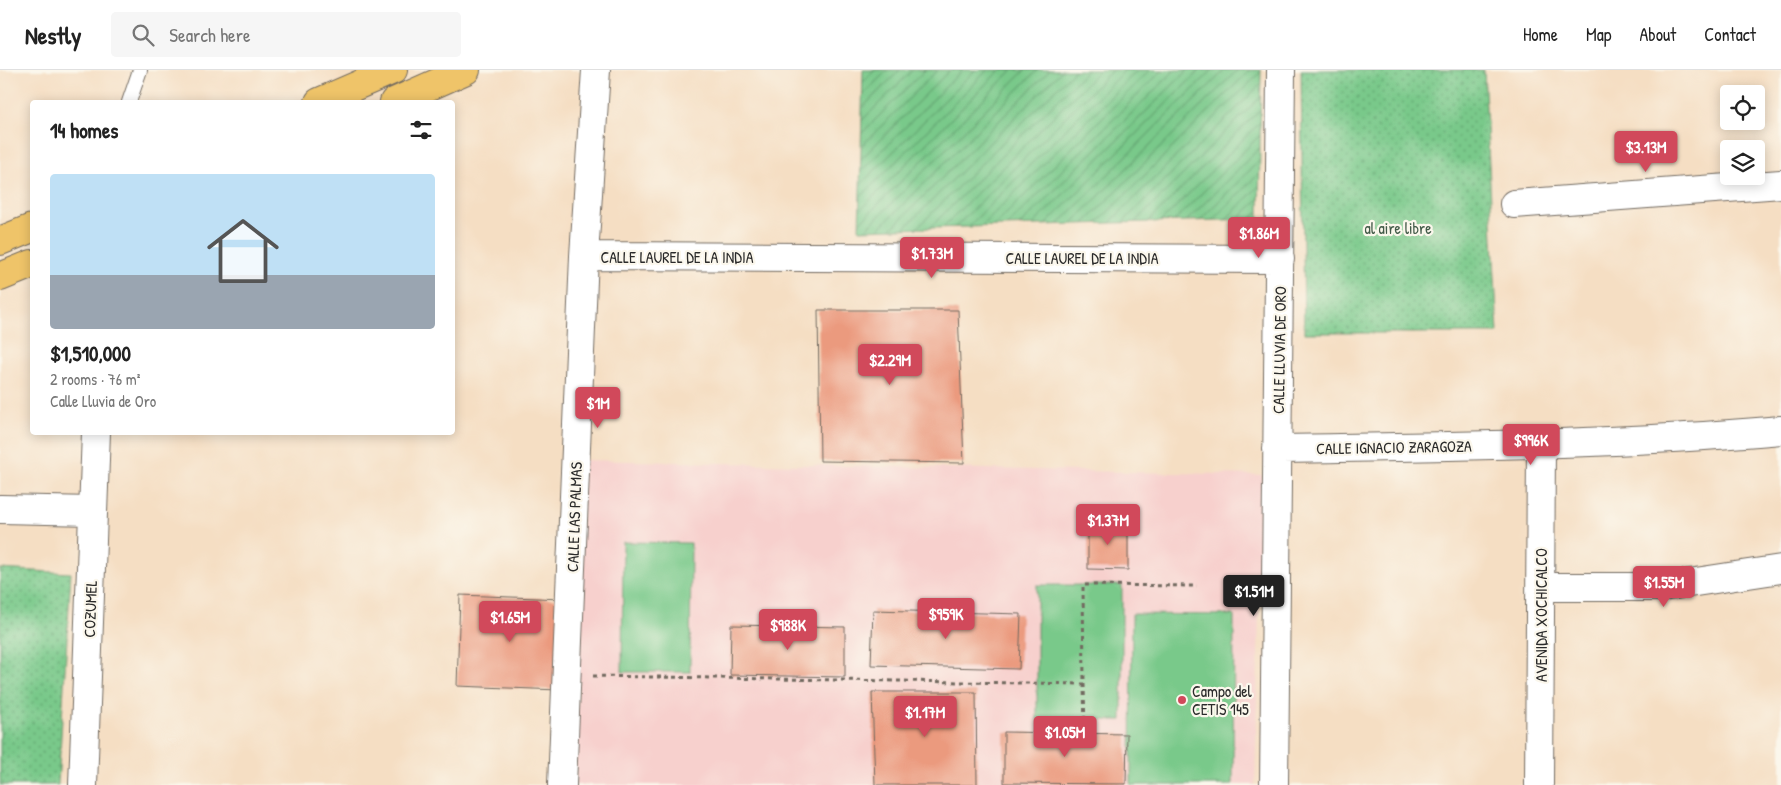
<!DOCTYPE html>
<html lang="en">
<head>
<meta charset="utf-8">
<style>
	:root { --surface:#fff; --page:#f6f6f6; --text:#222; --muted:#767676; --line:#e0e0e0; --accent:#d1495b }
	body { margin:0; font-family:"Patrick Hand",sans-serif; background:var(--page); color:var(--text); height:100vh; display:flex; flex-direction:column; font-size:19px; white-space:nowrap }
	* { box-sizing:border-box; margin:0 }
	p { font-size:16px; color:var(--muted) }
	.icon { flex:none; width:28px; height:28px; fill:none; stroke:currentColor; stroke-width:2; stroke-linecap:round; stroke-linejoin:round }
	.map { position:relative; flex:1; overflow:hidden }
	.side { position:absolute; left:30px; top:30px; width:425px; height:335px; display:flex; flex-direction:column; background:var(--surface); border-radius:5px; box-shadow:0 2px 12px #0003 }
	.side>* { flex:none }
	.controls { position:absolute; left:1720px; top:15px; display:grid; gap:10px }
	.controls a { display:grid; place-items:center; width:45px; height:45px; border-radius:5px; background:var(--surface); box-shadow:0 2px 12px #0003; font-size:25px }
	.price { position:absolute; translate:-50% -42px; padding:0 11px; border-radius:5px; background:var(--accent); color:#fff; font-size:16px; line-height:32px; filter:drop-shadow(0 1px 2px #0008) }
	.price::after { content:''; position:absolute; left:50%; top:30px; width:15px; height:11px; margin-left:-8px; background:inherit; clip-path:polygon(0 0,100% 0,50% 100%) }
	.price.active { background:#222; color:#fff }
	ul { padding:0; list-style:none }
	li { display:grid; align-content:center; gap:10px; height:265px; padding:0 20px }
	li+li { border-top:1px solid var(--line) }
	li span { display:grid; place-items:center; height:155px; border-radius:5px; color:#555 }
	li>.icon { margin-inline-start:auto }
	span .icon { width:90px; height:90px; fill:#fffc; stroke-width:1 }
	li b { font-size:21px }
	h2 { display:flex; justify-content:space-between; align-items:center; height:60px; padding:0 20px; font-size:21px }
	header { display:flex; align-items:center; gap:30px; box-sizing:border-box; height:70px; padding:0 25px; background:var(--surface); border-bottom:1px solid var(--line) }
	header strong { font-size:24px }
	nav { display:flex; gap:28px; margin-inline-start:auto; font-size:18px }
	.search { width:350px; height:45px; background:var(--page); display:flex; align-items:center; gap:12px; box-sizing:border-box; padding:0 18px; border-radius:5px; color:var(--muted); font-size:19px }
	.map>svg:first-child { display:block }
	.built { fill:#f7d0cd }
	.grass { fill:#79c98a; stroke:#527a5a }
	.park { fill:url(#park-dots); stroke:#527a5a }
	.garden { fill:url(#garden-furrows); stroke:#527a5a }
	.building { fill:#eb9a7e }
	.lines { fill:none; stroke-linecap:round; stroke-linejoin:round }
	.lane-casing { stroke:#726a60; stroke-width:16 }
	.street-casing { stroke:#726a60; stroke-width:30 }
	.primary-casing { stroke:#726a60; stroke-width:30 }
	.path { stroke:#726a60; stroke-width:3; stroke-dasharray:4 4; stroke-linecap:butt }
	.lane { stroke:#fff; stroke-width:14 }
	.street { stroke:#fff; stroke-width:28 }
	.primary { stroke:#efc469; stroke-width:28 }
	.poi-dot { fill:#d1495b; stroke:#fbf7ec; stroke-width:2 }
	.labels { text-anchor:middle; stroke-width:4.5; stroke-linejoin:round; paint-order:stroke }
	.park-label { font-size:16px; fill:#425a48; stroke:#fbf7ec }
	.street-label { font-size:16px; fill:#2b2b2b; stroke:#fbf7ec }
	.poi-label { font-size:16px; fill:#2b2b2b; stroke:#fbf7ec; text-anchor:start }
</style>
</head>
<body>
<header>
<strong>Nestly</strong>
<div class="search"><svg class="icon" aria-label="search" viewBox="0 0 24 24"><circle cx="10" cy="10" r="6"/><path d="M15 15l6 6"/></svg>Search here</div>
<nav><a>Home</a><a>Map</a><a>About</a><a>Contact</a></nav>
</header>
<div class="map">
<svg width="1781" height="715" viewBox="0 0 1781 715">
	<defs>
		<pattern id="park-dots" width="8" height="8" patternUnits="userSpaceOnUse" patternTransform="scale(1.25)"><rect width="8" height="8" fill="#79c98a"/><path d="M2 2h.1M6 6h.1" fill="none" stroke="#63a371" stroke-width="1.8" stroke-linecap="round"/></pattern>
		<pattern id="garden-furrows" width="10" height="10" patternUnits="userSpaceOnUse" patternTransform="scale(1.25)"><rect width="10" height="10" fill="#79c98a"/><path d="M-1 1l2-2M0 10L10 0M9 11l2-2" fill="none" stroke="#63a371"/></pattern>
	</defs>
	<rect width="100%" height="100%" fill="#fbf7ec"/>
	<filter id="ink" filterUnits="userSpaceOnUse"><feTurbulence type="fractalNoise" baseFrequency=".02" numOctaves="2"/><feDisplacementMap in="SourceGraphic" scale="10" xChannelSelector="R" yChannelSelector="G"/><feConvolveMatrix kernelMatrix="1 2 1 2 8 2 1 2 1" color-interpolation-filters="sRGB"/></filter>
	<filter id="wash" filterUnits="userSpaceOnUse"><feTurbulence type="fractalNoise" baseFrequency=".0096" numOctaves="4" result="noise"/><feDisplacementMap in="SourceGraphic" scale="20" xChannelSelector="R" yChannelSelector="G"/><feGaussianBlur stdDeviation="1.12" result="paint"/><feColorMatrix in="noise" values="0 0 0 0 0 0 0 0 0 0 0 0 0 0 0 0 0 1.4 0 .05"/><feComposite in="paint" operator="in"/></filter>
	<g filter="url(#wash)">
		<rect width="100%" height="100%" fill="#f5dec3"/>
		<path class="built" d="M583,390L1262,405L1255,715H575Z"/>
		<path class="grass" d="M623,472L691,473L690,602H622Z
			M1037,515H1122V650H1037Z
			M1132,544L1234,545L1233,715H1131Z"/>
		<path class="park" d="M1301,0H1484L1498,263H1304Z
			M0,499L71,503L58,715H0Z"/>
		<path class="garden" d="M863,0H1261L1259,149L859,160Z"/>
		<g id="blocks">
			<path class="building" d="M818,240H958L964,393L820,391Z
				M1088,452H1128V500L1088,499Z
				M460,525L562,529L559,620L457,616Z
				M873,540L1021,544L1019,599L871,595Z
				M731,555L845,557V607L730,605Z
				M872,622H976L977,715H875Z
				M1004,662L1127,664L1126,714L1004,713Z"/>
		</g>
	</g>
	<g filter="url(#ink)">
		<use href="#blocks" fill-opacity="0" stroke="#726a60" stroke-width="1"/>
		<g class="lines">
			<g class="lane-casing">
				<path id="lane" d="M129,32L140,0"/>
			</g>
			<g class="street-casing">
				<path id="street" d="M1514,134L1781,114
					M584,186L1280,189
					M1277,379C1445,376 1613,375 1781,360
					M0,439L93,441
					M1541,517H1663L1781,499
					M83,715L96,362
					M562,715L584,186L596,0
					M1274,715L1281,0
					M1539,715L1541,375"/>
			</g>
			<g class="primary-casing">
				<path id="primary" d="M319,32L393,0
					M394,32L466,0
					M0,171L32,158
					M0,207L32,194"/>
			</g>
			<path class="path" d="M593,606L1084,614L1083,515L1197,516
				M1084,614L1085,664"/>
			<use href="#lane" class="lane"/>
			<use href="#street" class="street"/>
			<use href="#primary" class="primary"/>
		</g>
	</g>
	<circle class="poi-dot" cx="1182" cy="630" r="5"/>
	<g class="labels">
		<g class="park-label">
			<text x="1398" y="164">al aire libre</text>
		</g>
		<g class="street-label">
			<text x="677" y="193">CALLE LAUREL DE LA INDIA</text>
			<text x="1082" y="194">CALLE LAUREL DE LA INDIA</text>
			<text transform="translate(1279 280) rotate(-89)" y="6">CALLE LLUVIA DE ORO</text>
			<text transform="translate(1394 377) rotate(-1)" y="6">CALLE IGNACIO ZARAGOZA</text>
			<text transform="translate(574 447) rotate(-88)" y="6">CALLE LAS PALMAS</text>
			<text transform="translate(90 539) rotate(-88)" y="6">COZUMEL</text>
			<text transform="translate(1541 545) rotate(-90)" y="6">AVENIDA XOCHICALCO</text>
		</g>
		<g class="poi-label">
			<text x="1192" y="627">Campo del<tspan x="1192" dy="18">CETIS 145</tspan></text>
		</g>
	</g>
</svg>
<div class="controls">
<a><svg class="icon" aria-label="locate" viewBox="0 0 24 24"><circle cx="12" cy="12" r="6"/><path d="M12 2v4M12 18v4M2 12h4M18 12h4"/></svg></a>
<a><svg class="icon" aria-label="layers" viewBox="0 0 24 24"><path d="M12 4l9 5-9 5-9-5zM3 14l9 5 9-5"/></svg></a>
</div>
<b class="price" style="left:1646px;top:103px">$3.13M</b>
<b class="price" style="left:1259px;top:189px">$1.86M</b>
<b class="price" style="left:932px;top:209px">$1.73M</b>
<b class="price" style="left:890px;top:316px">$2.29M</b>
<b class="price" style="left:598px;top:359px">$1M</b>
<b class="price" style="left:1531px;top:396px">$996K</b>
<b class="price" style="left:1108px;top:476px">$1.37M</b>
<b class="price" style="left:1664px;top:538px">$1.55M</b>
<b class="price active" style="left:1254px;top:547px">$1.51M</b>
<b class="price" style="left:946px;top:570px">$959K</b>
<b class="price" style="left:510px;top:573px">$1.65M</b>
<b class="price" style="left:788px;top:581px">$988K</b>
<b class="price" style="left:925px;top:668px">$1.17M</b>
<b class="price" style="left:1065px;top:688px">$1.05M</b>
<section class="side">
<h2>14 homes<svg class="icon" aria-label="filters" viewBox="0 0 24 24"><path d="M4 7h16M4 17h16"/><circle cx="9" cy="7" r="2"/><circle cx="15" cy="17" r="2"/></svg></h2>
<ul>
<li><span style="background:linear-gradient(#bfe0f5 65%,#9aa5b1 0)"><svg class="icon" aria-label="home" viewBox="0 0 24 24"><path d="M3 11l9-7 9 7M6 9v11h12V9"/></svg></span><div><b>$1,510,000</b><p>2 rooms · 76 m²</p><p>Calle Lluvia de Oro</p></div></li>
</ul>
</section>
</div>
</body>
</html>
